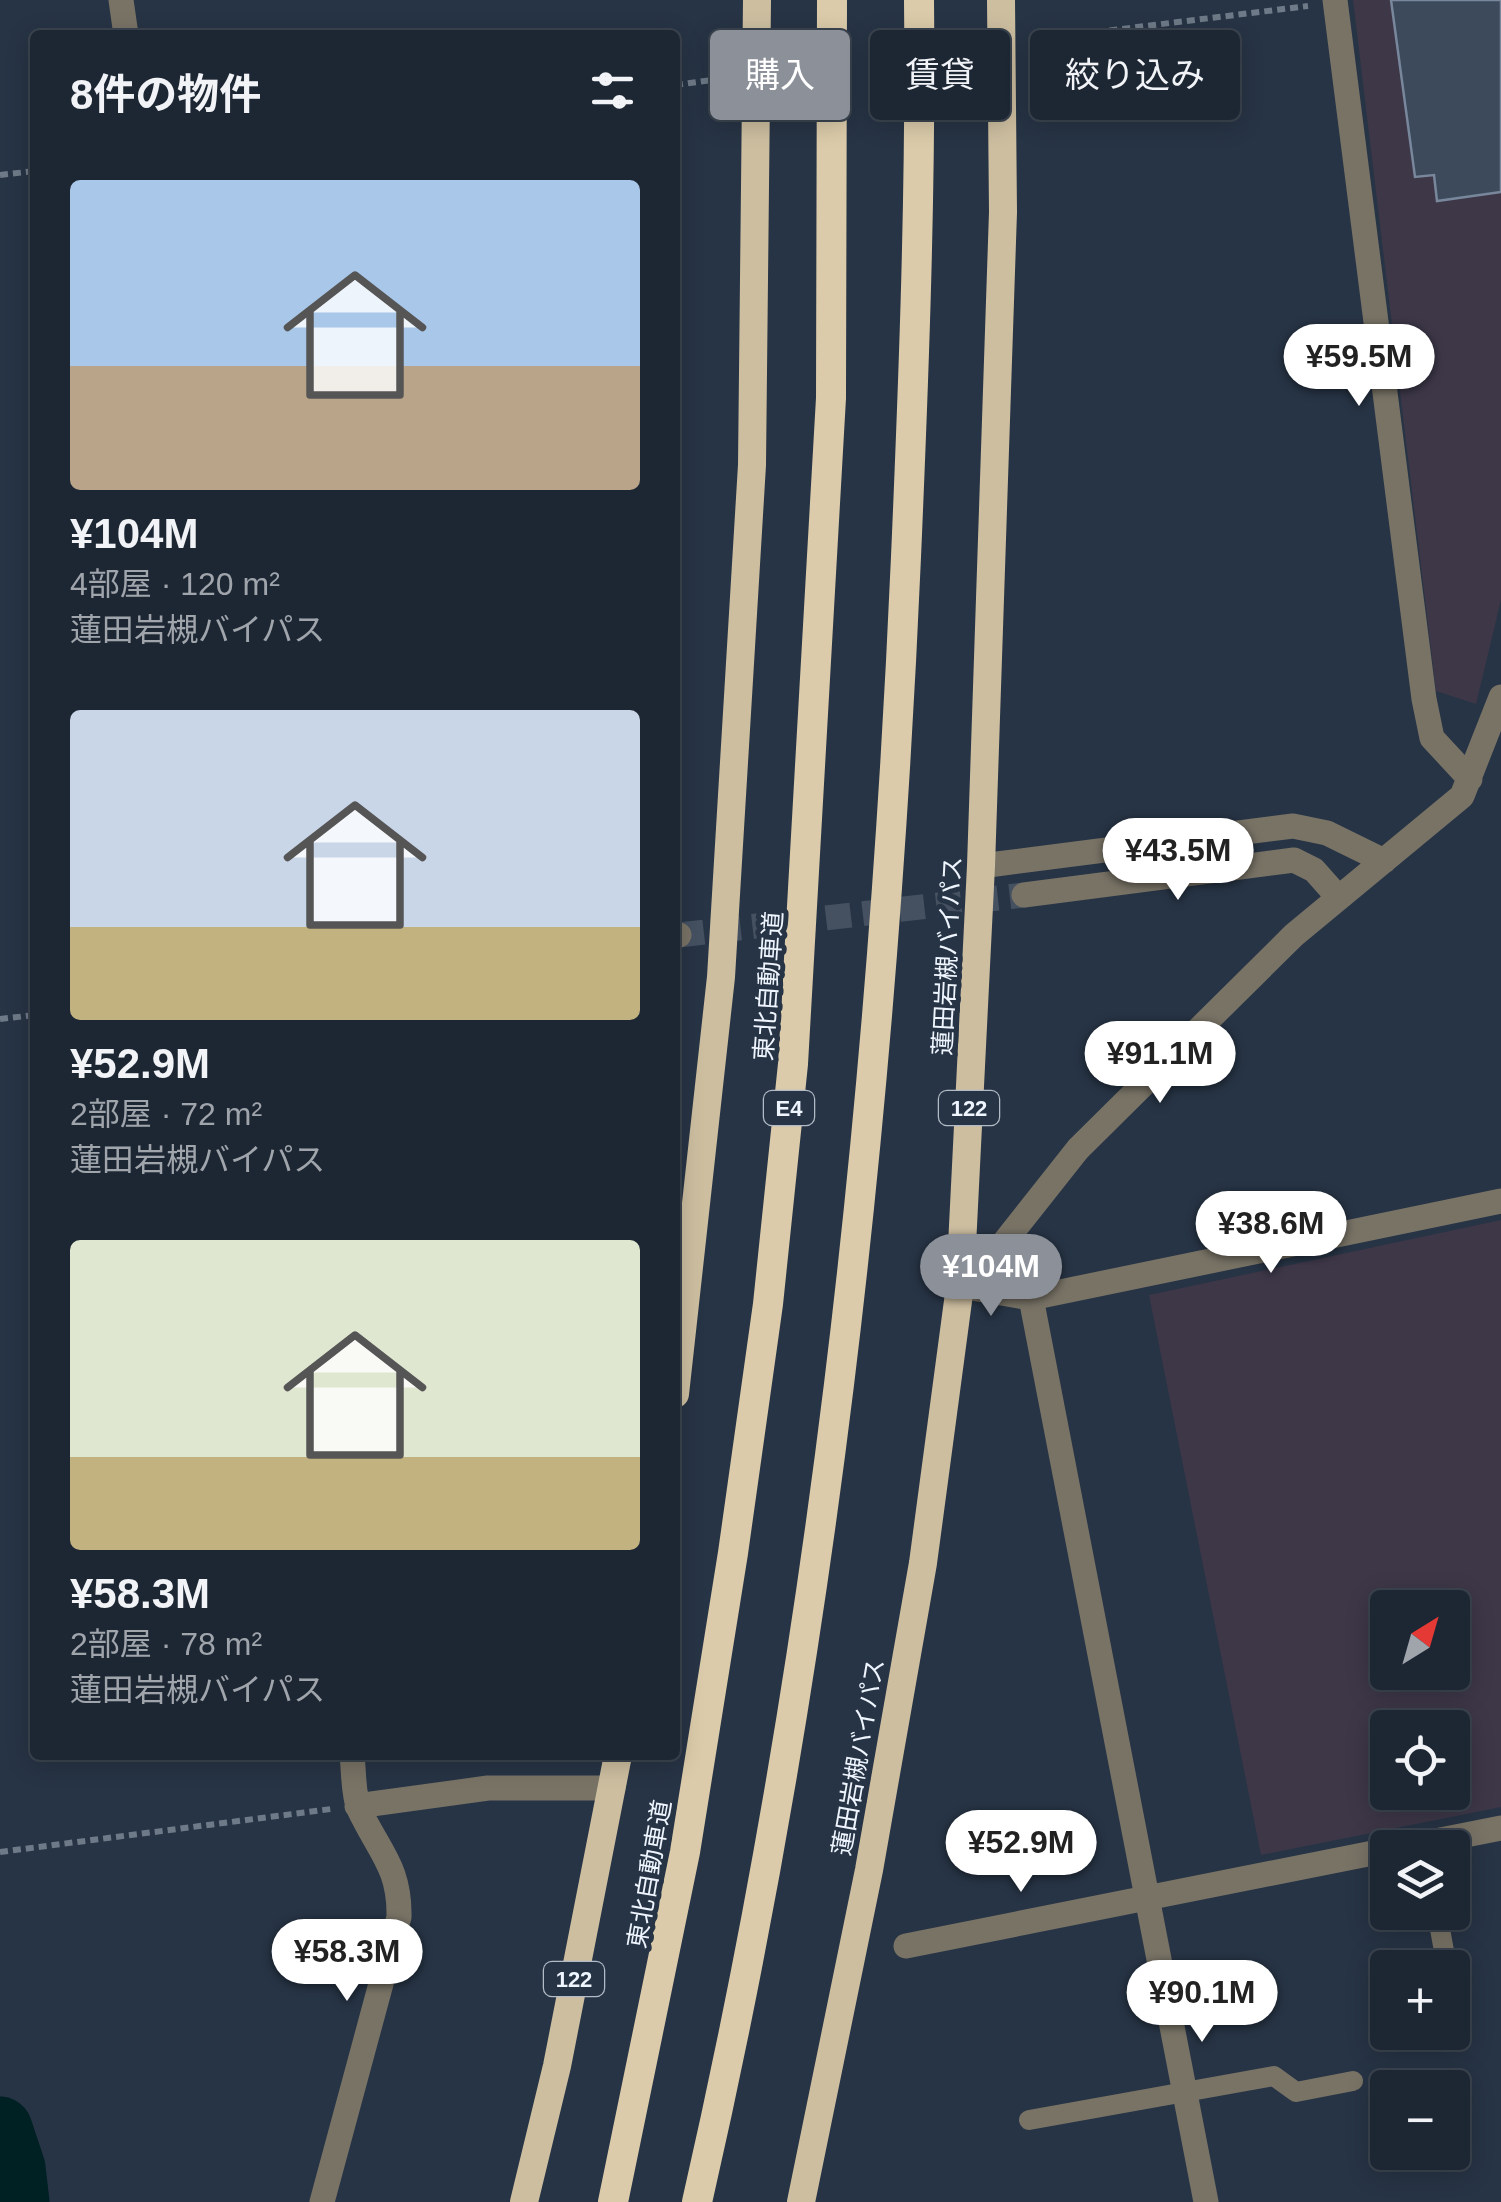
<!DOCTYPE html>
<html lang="ja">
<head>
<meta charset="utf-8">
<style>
	:root { --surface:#1d2734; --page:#2a3340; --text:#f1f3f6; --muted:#a0a5ac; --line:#3b444f; --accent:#8c9099 }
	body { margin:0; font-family:Helvetica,"Noto Sans JP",sans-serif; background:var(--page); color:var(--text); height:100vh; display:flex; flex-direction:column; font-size:38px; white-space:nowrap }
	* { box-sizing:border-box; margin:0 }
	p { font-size:32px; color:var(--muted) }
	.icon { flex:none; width:55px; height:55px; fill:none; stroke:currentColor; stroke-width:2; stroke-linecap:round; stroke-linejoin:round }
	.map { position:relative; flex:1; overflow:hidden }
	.sheet { position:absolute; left:30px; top:30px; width:650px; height:1730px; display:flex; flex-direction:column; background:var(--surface); border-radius:10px; box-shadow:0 5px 25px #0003,0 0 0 2px var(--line) }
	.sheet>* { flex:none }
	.banner { position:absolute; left:710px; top:30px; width:640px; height:90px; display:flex; gap:20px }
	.needle { width:65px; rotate:37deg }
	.controls { position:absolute; left:1370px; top:1590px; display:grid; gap:20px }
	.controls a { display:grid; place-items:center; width:100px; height:100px; border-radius:10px; background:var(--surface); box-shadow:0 5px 25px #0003,0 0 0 2px var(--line); font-size:50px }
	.price { position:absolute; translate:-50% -85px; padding:0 22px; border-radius:35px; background:#fff; color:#222; font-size:32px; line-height:65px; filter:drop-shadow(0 2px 5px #0008) }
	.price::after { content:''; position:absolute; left:50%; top:60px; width:30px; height:22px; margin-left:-15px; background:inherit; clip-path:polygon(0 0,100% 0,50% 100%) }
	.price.current { background:var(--accent); color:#fff }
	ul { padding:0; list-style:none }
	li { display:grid; align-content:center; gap:20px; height:530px; padding:0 40px }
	li span { display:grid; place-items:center; height:310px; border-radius:10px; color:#555 }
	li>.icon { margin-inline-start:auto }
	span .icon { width:180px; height:180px; fill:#fffc; stroke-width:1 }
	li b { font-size:42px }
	h2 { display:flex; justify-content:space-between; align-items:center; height:120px; padding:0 40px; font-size:42px }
	.chip { padding:0 35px; border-radius:10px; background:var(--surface); box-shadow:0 5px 25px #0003,0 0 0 2px var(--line); font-size:35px; line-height:90px }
	.chip.current { background:var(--accent); color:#fff }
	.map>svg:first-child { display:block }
	.education { fill:#3d3748; fill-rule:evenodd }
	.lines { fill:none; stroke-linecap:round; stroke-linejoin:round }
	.river { stroke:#002124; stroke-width:65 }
	.building { fill:#3c4a5c; stroke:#78879b; stroke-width:2.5 }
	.minor-tunnel { stroke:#455161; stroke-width:25; stroke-dasharray:25 12; stroke-linecap:butt }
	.path { stroke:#6f7a88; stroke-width:6; stroke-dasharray:8 5; stroke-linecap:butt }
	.service { stroke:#797366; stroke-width:20 }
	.minor { stroke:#797366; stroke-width:25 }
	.trunk { stroke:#cdbea0; stroke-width:28 }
	.motorway { stroke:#dbcbaa; stroke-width:30 }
	.labels { text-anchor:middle; stroke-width:10; stroke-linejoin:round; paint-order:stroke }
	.shield { fill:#273445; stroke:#b2bbc6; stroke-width:2.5 }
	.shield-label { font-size:22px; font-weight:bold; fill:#eef5fe }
	.street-label { font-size:25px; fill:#eef5fe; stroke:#273445 }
</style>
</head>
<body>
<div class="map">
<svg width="1501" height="2202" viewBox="0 0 1501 2202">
	<rect width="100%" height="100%" fill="#273445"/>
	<path class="education" d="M1353,0H1501V600L1476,704L1436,691Z
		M1501,1220V1807L1261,1855L1149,1295ZM1388,1608H1452V1672H1388ZM1388,1728H1452V1792H1388Z"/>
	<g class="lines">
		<path class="river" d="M0,2129L13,2168L17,2202"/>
	</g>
	<path class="building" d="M1391,0H1501V192L1437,201L1434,175L1415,177Z"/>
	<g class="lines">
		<path class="minor-tunnel" d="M679,935L1024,895"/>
		<path class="path" d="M1032,40L1308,6
			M675,85L727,78
			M0,175L35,171
			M0,1019L35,1015
			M0,1852L331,1809"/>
		<path class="service" d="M1437,1912L1447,1968
			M1452,1994L1461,2039
			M1029,2120L1274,2076L1296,2092L1353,2081"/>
		<path class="minor" d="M121,0L126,35
			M1335,0L1424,699L1432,738L1470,779
			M981,866L1293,826L1327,833L1384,861
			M1024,895L1294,860L1314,870L1338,897
			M675,936L679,935
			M960,1286L995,1254L1078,1149L1294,935L1462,796L1501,697
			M960,1286L1031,1298L1501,1201
			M1031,1298L1206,2202
			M357,1806L488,1788H613
			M1400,1848L1501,1828
			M906,1946L1388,1850
			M322,2202L399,1917C400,1867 379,1852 359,1809C353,1794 354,1772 352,1755"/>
		<path class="trunk" d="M675,1394L721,977L752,465L757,0
			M524,2202L557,2066L618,1755
			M801,2202L869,1870L923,1563L960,1286L981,866L1003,212L1001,0"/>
		<path class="motorway" d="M613,2202L685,1852L733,1553L768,1304L793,1064L831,398L832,0
			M697,2202C821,1662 882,1110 906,557C914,372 921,186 919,0"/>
	</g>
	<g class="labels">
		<g class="shield">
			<rect x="764" y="1091" width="50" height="34" rx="8"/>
			<rect x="939" y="1091" width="60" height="34" rx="8"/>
			<rect x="544" y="1962" width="60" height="34" rx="8"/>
		</g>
		<g class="shield-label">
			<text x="789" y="1116">E4</text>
			<text x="969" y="1116">122</text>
			<text x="574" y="1987">122</text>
		</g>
		<g class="street-label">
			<text transform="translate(947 956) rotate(-87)" y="9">蓮田岩槻バイパス</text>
			<text transform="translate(768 986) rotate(-86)" y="9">東北自動車道</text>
			<text transform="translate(858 1757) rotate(-80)" y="9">蓮田岩槻バイパス</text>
			<text transform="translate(649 1874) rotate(-80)" y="9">東北自動車道</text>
		</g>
	</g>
</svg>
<div class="controls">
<a><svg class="needle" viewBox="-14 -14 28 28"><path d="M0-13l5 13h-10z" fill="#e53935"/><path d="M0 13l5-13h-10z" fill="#a0a5ac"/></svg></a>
<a><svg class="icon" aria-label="locate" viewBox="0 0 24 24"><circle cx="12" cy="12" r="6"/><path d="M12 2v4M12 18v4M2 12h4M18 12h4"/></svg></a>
<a><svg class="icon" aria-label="layers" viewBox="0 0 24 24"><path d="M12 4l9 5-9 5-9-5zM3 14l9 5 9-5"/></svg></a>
<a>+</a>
<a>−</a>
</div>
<b class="price" style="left:1359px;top:409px">¥59.5M</b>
<b class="price" style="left:1178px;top:903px">¥43.5M</b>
<b class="price" style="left:1160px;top:1106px">¥91.1M</b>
<b class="price" style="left:1271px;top:1276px">¥38.6M</b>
<b class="price current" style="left:991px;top:1319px">¥104M</b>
<b class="price" style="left:1021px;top:1895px">¥52.9M</b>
<b class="price" style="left:347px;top:2004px">¥58.3M</b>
<b class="price" style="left:1202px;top:2045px">¥90.1M</b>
<div class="banner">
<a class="chip current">購入</a>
<a class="chip">賃貸</a>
<a class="chip">絞り込み</a>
</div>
<section class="sheet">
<h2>8件の物件<svg class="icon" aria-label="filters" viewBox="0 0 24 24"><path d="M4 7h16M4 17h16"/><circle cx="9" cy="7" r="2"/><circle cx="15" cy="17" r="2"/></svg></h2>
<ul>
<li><span style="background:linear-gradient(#a9c7e8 60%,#b9a48a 0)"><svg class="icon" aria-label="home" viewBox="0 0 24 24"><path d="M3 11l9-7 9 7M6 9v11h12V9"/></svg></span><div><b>¥104M</b><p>4部屋 · 120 m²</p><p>蓮田岩槻バイパス</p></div></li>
<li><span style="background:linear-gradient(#c9d6e8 70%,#c2b280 0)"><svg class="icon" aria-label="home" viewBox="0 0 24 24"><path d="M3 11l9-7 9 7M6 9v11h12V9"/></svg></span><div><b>¥52.9M</b><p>2部屋 · 72 m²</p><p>蓮田岩槻バイパス</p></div></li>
<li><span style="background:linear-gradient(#dfe7d0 70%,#c2b280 0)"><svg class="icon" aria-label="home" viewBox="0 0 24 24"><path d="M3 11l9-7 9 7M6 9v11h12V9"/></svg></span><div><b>¥58.3M</b><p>2部屋 · 78 m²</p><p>蓮田岩槻バイパス</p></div></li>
</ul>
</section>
</div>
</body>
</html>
